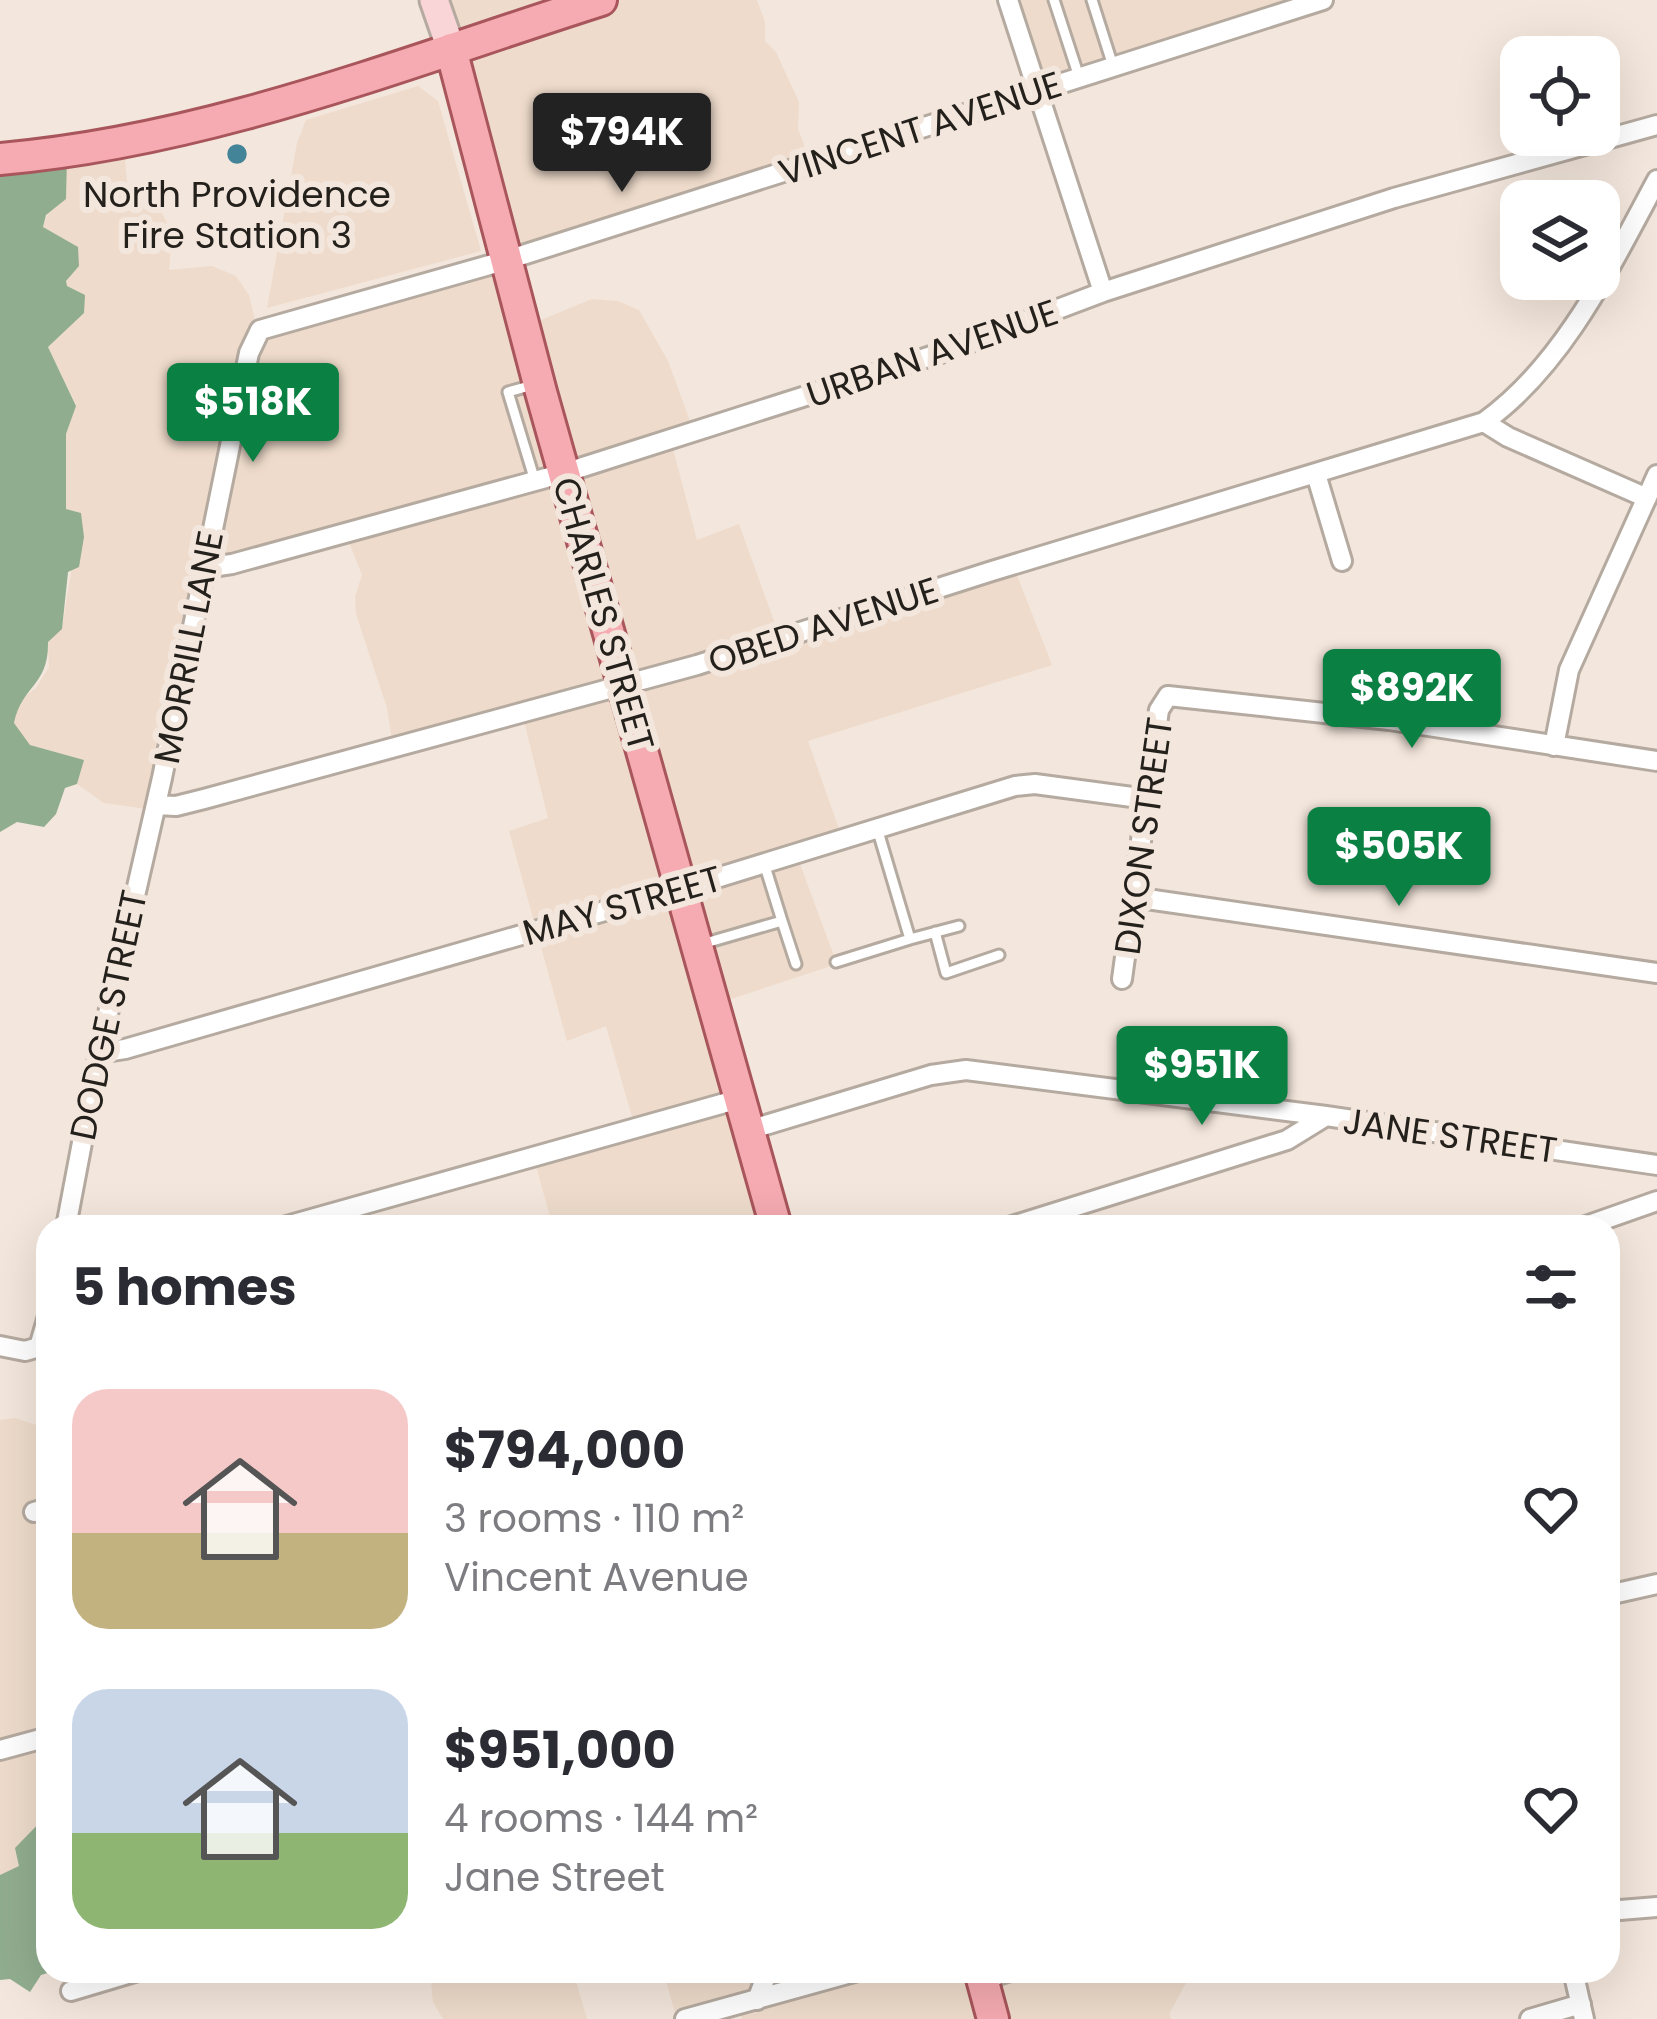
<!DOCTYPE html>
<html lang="en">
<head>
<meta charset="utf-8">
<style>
	:root { --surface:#fff; --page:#f7f7f7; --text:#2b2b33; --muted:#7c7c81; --accent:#0b8043 }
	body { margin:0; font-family:Poppins,sans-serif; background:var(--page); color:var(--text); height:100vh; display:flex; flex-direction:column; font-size:45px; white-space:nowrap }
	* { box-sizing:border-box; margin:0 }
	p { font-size:39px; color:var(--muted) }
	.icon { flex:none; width:66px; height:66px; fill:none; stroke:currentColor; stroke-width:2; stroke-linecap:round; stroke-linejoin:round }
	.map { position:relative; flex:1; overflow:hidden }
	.side { position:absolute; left:36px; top:1215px; width:1584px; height:768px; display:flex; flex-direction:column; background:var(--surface); border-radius:36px; box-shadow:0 12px 48px #0002 }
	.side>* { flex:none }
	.controls { position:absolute; left:1500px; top:36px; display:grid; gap:24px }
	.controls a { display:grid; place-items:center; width:120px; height:120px; border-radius:24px; background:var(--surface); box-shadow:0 12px 48px #0002; font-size:60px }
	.price { position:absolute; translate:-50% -102px; padding:0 27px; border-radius:12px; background:var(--accent); color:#fff; font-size:39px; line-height:78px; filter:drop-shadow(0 3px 6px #0008) }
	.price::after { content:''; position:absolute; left:50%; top:72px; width:36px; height:27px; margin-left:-18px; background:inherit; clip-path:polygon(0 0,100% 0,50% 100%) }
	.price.selected { background:#222; color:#fff }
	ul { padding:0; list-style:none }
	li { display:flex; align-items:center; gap:36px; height:300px; padding:0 36px }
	li span { display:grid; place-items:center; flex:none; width:336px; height:240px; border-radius:36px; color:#555 }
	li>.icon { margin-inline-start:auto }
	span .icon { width:144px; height:144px; fill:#fffc; stroke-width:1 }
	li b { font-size:51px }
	h2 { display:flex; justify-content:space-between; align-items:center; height:144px; padding:0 36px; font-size:51px }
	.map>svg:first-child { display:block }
	.commercial { fill:#eedbcb }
	.forest { fill:#91ad8f }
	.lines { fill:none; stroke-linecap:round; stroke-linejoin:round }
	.service-casing { stroke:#b5aaa0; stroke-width:15 }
	.minor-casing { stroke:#b5aaa0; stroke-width:24 }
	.secondary-casing { stroke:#b5aaa0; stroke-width:33 }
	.primary-casing { stroke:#a8565b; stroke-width:36 }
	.service { stroke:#fff; stroke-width:9 }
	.minor { stroke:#fff; stroke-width:18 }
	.secondary { stroke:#fad5d8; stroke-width:27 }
	.primary { stroke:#f5abb1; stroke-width:30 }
	.poi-dot { fill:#448498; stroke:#f3e6dc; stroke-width:4.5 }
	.labels { text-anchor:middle; stroke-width:12; stroke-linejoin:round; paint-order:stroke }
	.street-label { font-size:36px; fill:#24201c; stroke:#f3e6dc }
	.poi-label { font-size:36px; fill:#24201c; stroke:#f3e6dc }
</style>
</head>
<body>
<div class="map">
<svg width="1657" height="2019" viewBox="0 0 1657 2019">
	<rect width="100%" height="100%" fill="#f3e6dc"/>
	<path class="commercial" d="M435,0H757L765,22V41L776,52L799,102L798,129L813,168L510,261L529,325L592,299L618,301L639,310L668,361L694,432L672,445L697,540L739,524L782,643L1015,570L1052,665L808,741L839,829L794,848L837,964L713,1005L776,1227H553L536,1166L538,1161L636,1131L606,1026L567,1041L509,831L548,818L524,721L519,719L394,752L387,708L356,614L355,597L362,575L347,537L208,577L154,810L104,803L77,784L84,760L30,745L14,723L19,701L36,688L49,667L48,641L62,628L81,513L66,509V434L76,405L48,347L84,313L67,286L43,227L67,157L124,149L128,192L160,208L172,235L169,270L212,266L236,276L249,295L258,333L494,265Z
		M1009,0H1313L1040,95Z
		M418,86L438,101L481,251L267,308L297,143L306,120Z
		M15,1418L48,1429V1741L41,1745L48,1776V1814L16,1848L20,1866L0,1875V1420Z
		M430,1971H573L587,2019H443L433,2002Z
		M663,1971H1188L1187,1981L1169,2014L1171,2019H742L740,2012L677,2019Z"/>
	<path class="forest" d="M67,157L66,199L46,215L43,227L78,247L79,266L66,281L67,286L85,295L84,313L48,347L76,406L66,434V509L81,513L84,537L79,567L68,572L62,629L48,642C49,686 22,685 14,723L30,745L84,760L77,784L65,788L56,814L44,827L17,822L0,832V162Z
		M48,1814V1971H54L41,1975L30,1992L10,1979L0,1980V1875L19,1866L15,1848Z"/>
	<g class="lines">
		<g class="service-casing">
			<path id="service" d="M1054,0L1079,77
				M1092,0L1113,66
				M533,385L508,392L535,481
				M782,921L796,964
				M935,932L946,973L999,955
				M910,939L959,926
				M702,944L782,921L764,863
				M836,962L910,939L877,828"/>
		</g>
		<g class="minor-casing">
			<path id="minor" d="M1008,0L1103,292
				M1484,422L1508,437L1647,498
				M1316,474L1342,561
				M204,568L232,564L564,473L950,350L1103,292L1394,198L1657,125
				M1554,746L1569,670L1657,475
				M156,805L176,806L204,799L697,665L992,571L1484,422C1564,365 1611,265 1657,180
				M1133,897L1657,973
				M1122,979L1159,710L1168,696L1389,720L1657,761
				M99,1053L125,1049L681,889L1015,786L1035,784L1147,799
				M749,1130L931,1075L966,1070L1326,1116L1657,1165
				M66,1227L99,1053L162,778L249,353L260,330L507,260L1323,0
				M283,1227L739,1099
				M1009,1227L1287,1140L1326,1116
				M1583,1227L1657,1201
				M0,1346L25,1351L39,1347L48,1316
				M34,1512L48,1508
				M1608,1595L1657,1584
				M0,1750L48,1737
				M1608,1911L1657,1907
				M1573,1971L1584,2019
				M982,1980L1010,1971
				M71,1991L138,1971
				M757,2000L768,1971
				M685,2019L858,1971
				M1530,2019L1581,2004"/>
		</g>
		<g class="secondary-casing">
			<path id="secondary" d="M434,0L451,49"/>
		</g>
		<g class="primary-casing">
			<path id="primary" d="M451,49L541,392L776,1227
				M0,159C209,141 403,63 601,0
				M980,1971L993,2019"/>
		</g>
		<use href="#service" class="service"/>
		<use href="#minor" class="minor"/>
		<use href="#secondary" class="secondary"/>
		<use href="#primary" class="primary"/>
	</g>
	<circle class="poi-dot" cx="237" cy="154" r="12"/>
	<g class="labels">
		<g class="street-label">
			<text transform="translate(920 128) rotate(-18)" y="13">VINCENT AVENUE</text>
			<text transform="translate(932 353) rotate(-19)" y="13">URBAN AVENUE</text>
			<text transform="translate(604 614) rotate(74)" y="13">CHARLES STREET</text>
			<text transform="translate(823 625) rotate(-18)" y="13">OBED AVENUE</text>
			<text transform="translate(188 647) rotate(-79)" y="13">MORRILL LANE</text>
			<text transform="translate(1143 836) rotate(-82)" y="13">DIXON STREET</text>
			<text transform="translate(622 905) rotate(-16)" y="13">MAY STREET</text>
			<text transform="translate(108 1015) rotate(-78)" y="13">DODGE STREET</text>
			<text transform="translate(1450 1135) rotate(8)" y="13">JANE STREET</text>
		</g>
		<g class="poi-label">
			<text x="237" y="207">North Providence<tspan x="237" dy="41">Fire Station 3</tspan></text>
		</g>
	</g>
</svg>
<div class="controls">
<a><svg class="icon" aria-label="locate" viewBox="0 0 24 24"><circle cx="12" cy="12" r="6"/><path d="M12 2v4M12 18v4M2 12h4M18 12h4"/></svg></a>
<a><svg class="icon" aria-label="layers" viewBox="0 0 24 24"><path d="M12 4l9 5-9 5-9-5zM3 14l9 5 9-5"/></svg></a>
</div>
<b class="price selected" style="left:622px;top:195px">$794K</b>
<b class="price" style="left:253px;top:465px">$518K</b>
<b class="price" style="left:1412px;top:751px">$892K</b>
<b class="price" style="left:1399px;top:909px">$505K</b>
<b class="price" style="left:1202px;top:1128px">$951K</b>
<section class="side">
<h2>5 homes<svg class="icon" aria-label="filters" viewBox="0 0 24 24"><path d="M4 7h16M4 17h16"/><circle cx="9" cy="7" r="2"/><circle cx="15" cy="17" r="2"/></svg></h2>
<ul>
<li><span style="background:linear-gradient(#f6c9c9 60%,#c2b280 0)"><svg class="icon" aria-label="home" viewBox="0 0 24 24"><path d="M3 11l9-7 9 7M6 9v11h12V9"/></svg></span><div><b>$794,000</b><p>3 rooms · 110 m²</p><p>Vincent Avenue</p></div><svg class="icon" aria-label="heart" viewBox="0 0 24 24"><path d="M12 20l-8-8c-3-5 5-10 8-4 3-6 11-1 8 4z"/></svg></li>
<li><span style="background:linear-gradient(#c9d6e8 60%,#8fb573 0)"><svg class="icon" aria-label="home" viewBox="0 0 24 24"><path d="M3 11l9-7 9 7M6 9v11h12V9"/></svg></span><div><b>$951,000</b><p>4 rooms · 144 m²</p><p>Jane Street</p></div><svg class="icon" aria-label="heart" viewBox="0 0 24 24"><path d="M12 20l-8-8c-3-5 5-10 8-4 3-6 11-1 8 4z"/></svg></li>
</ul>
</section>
</div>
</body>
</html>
